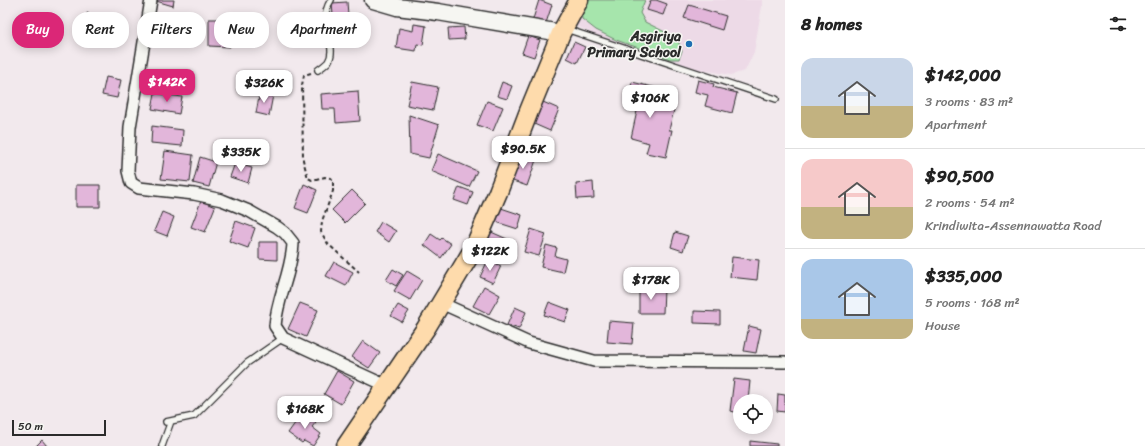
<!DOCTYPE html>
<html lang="en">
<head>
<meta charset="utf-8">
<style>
	:root { --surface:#fff; --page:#f2f2f2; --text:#222; --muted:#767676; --line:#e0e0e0; --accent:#db2777 }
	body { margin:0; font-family:Sriracha,sans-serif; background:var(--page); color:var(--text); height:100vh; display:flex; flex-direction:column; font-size:15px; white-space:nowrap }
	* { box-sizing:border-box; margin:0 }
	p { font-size:13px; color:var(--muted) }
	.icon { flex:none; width:22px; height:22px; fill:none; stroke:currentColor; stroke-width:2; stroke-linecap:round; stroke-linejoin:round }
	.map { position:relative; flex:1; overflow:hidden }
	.details { display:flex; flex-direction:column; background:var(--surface); width:360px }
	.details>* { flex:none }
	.hud { position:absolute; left:12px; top:12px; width:380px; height:36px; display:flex; gap:8px }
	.fabs { position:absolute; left:733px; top:394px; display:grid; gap:8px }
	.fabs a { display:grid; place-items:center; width:40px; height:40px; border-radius:50%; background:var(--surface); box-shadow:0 2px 10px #0003; font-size:20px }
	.scale { position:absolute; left:12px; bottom:10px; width:94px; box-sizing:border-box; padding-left:4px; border:2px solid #2b2b2b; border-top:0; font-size:11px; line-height:14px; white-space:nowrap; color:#2b2b2b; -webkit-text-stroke:3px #f6f6f2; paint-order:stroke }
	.price { position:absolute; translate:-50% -34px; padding:0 9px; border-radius:8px; background:#fff; color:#222; font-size:13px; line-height:26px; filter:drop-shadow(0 1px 2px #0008) }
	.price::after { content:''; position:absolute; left:50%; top:24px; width:12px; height:9px; margin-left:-6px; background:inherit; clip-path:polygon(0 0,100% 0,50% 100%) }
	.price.current { background:var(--accent); color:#fff }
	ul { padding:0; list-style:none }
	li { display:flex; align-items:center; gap:12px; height:100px; padding:0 16px }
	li+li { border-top:1px solid var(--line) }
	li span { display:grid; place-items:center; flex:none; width:112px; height:80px; border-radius:12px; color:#555 }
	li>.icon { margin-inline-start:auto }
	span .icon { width:48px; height:48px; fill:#fffc; stroke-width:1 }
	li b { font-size:17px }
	h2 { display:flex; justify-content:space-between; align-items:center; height:48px; padding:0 16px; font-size:17px }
	.tag { padding:0 14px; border-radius:16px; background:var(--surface); box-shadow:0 2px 10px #0003; font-size:14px; line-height:36px }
	.tag.current { background:var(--accent); color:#fff }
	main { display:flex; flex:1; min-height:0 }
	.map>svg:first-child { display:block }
	.built { fill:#eddae7 }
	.green { fill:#a6e5ac; stroke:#68886c }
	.building { fill:#e2b6da; stroke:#2b2b2b }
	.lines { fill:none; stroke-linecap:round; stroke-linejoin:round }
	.lane-casing { stroke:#2b2b2b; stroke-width:8 }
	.street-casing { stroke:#2b2b2b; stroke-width:14 }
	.secondary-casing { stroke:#2b2b2b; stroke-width:19 }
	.primary-casing { stroke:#2b2b2b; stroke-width:21 }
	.path { stroke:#2b2b2b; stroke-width:2; stroke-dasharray:4 3; stroke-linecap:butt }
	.lane { stroke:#f6f6f2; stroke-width:5.5 }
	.street { stroke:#f6f6f2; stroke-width:11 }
	.secondary { stroke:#f6f6f2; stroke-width:16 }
	.primary { stroke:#fedbac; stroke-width:18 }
	.poi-dot { fill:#1f6fb2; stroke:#f6f6f2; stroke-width:1.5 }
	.labels { text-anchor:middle; stroke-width:3; stroke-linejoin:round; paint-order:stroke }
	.poi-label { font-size:14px; font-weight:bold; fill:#2b2b2b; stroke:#f6f6f2; text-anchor:end }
</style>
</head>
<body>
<main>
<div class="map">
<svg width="785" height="446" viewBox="0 0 785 446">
	<rect width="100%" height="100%" fill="#f2e9ed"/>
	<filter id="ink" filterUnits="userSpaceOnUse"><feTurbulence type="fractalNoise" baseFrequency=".025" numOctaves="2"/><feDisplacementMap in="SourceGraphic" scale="8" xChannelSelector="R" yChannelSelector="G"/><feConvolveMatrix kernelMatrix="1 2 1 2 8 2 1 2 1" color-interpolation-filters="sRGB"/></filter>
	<g filter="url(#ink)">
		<path class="built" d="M581,0H763L754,52L745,71L731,75L697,69L673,62L600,37L576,26L575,12Z"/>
		<path class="green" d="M585,0H645L640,13L645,22L677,38L682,51L679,59H670L616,40L596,30L582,19L581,10Z"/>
		<path class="building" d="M157,0H174L173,6L156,1Z
			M539,0L552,5L546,23L533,19Z
			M651,0H656L667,4L663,15L647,10Z
			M347,2L348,15L333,16L332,3Z
			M689,5L726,16L722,30L684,18Z
			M87,13L107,18L102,38L82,33Z
			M291,18L310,25L303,42L284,35Z
			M209,19H230V47L209,46Z
			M363,22L367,35L351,38L348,26Z
			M414,24L426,26L423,45L417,44L416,51L396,48L399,28L413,31Z
			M464,27L465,39L449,40L448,28Z
			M528,36L540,40L534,57L522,53Z
			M574,42L585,47L577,63L567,58Z
			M106,77L121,80L117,98L102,95Z
			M698,80L714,84L713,87L737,93L732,113L705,106L708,95L695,92Z
			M412,82L438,87L433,110L407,105Z
			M502,82L512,86L507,99L497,96Z
			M632,82L661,89L657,106L674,110L669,130H672L666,157L646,153L649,143L631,138L637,111L626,108Z
			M358,91L360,121L336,123L335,109H322L321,94Z
			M260,92L273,95L269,116L256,113Z
			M155,93L182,97L179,114L152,109Z
			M487,101L503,107L493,131L477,125Z
			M543,102L559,109L550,131L534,124Z
			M409,115L439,125L429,158L410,154Z
			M152,126L183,130L182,146L151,143Z
			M165,151L193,155L190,182L161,179Z
			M438,154L477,171L469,187L431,171Z
			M518,154L536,160L527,186L510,180Z
			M200,157L216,162L209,187L193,183Z
			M235,163L252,168L248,183L230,177Z
			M593,182L594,198L577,199L576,184Z
			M304,184L317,190L308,213L295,208Z
			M76,185H100V207H76Z
			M459,187L473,192L468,205L454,200Z
			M352,190L365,203L345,223L332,210Z
			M201,201L215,207L205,232L191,227Z
			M501,208L522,215L518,229L496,222Z
			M162,212L174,217L167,236L154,231Z
			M236,221L255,228L248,248L229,241Z
			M381,222L396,231L389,242L375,232Z
			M531,229L546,234L539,256L524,252Z
			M489,231L507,239L498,259L480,251Z
			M675,232L688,236L683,251L671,247Z
			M431,234L440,240L442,238L451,244L441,258L424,245Z
			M259,242H277V260L259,259Z
			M546,245L557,248L555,256L566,259L563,272L541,267Z
			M732,257L759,260L757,280L730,277Z
			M488,260L501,266L493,283L480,277Z
			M334,262L353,272L346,286L326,276Z
			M393,269L403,275L396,286L386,280Z
			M407,271L422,280L410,300L394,291Z
			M484,286L500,295L489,314L473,306Z
			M639,289H664L663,313H639Z
			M549,302L570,310L565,322L544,315Z
			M300,303L318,310L306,337L288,329Z
			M398,305L409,311L402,322L391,316Z
			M515,307L526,312L519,329L507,325Z
			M694,311L720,312V324L694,323Z
			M609,321L634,323L632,344L607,342Z
			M749,326L761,329L756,353L744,351Z
			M363,341L380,353L369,368L352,357Z
			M337,371L354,381L341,404L324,394Z
			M734,379L750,381L748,401H740V413L730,411Z
			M778,394L785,395V412L777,411Z
			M303,412L316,422L312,427L321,434L313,446L304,441L302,443L288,433Z
			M42,440L47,446H36Z
			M750,441L777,444V446H750Z"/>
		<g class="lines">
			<g class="lane-casing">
				<path id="lane" d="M566,29L776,99
					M318,70C321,68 325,65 328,62C336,50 326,35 325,22C325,15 327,6 331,0
					M166,422L194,416L247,363L283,338
					M162,446L171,421"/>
			</g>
			<g class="street-casing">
				<path id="street" d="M151,0L130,127L128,171L131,183L139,188L194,194L222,200L249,211L277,227L285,233L293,243C292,272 277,297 275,326L283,338L387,386
					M441,303L529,343L594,361L785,362"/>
			</g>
			<g class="secondary-casing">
				<path id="secondary" d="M373,0L397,7L438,12L561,33"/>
			</g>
			<g class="primary-casing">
				<path id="primary" d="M346,446L426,328L474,248L498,192L529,111L561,33L579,0"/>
			</g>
			<path class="path" d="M311,73L304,75L302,85L303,160L308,178L312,180L325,177L331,178L333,180V191L322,221L321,232L328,244L359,272"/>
			<use href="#lane" class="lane"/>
			<use href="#street" class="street"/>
			<use href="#secondary" class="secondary"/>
			<use href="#primary" class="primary"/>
		</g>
	</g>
	<circle class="poi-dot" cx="689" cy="44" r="4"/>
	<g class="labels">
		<g class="poi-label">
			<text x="681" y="41">Asgiriya<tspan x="681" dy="16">Primary School</tspan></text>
		</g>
	</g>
</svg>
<div class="fabs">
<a><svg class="icon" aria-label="locate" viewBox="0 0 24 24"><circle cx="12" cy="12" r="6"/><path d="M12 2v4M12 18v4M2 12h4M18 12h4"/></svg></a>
</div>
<div class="scale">50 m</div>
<b class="price current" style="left:167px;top:103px">$142K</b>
<b class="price" style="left:264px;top:104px">$326K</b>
<b class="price" style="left:650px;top:119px">$106K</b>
<b class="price" style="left:523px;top:170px">$90.5K</b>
<b class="price" style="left:241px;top:173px">$335K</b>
<b class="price" style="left:490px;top:272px">$122K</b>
<b class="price" style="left:651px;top:301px">$178K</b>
<b class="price" style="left:305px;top:430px">$168K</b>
<div class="hud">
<a class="tag current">Buy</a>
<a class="tag">Rent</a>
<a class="tag">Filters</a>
<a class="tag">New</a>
<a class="tag">Apartment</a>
</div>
</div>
<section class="details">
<h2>8 homes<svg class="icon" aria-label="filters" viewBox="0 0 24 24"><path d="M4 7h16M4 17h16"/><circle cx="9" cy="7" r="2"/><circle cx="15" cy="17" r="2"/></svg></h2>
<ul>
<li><span style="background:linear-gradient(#c9d6e8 60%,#c2b280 0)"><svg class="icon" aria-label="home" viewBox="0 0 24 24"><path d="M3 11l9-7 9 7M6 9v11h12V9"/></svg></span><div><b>$142,000</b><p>3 rooms · 83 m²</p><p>Apartment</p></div></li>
<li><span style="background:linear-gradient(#f6c9c9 60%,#c2b280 0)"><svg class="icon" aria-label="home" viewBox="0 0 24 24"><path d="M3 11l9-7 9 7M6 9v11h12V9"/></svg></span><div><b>$90,500</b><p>2 rooms · 54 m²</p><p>Krindiwita-Assennawatta Road</p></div></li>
<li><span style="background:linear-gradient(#a9c7e8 75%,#c2b280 0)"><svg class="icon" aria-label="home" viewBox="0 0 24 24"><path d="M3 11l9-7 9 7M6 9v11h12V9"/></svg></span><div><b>$335,000</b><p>5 rooms · 168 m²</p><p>House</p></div></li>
</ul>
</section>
</main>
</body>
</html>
